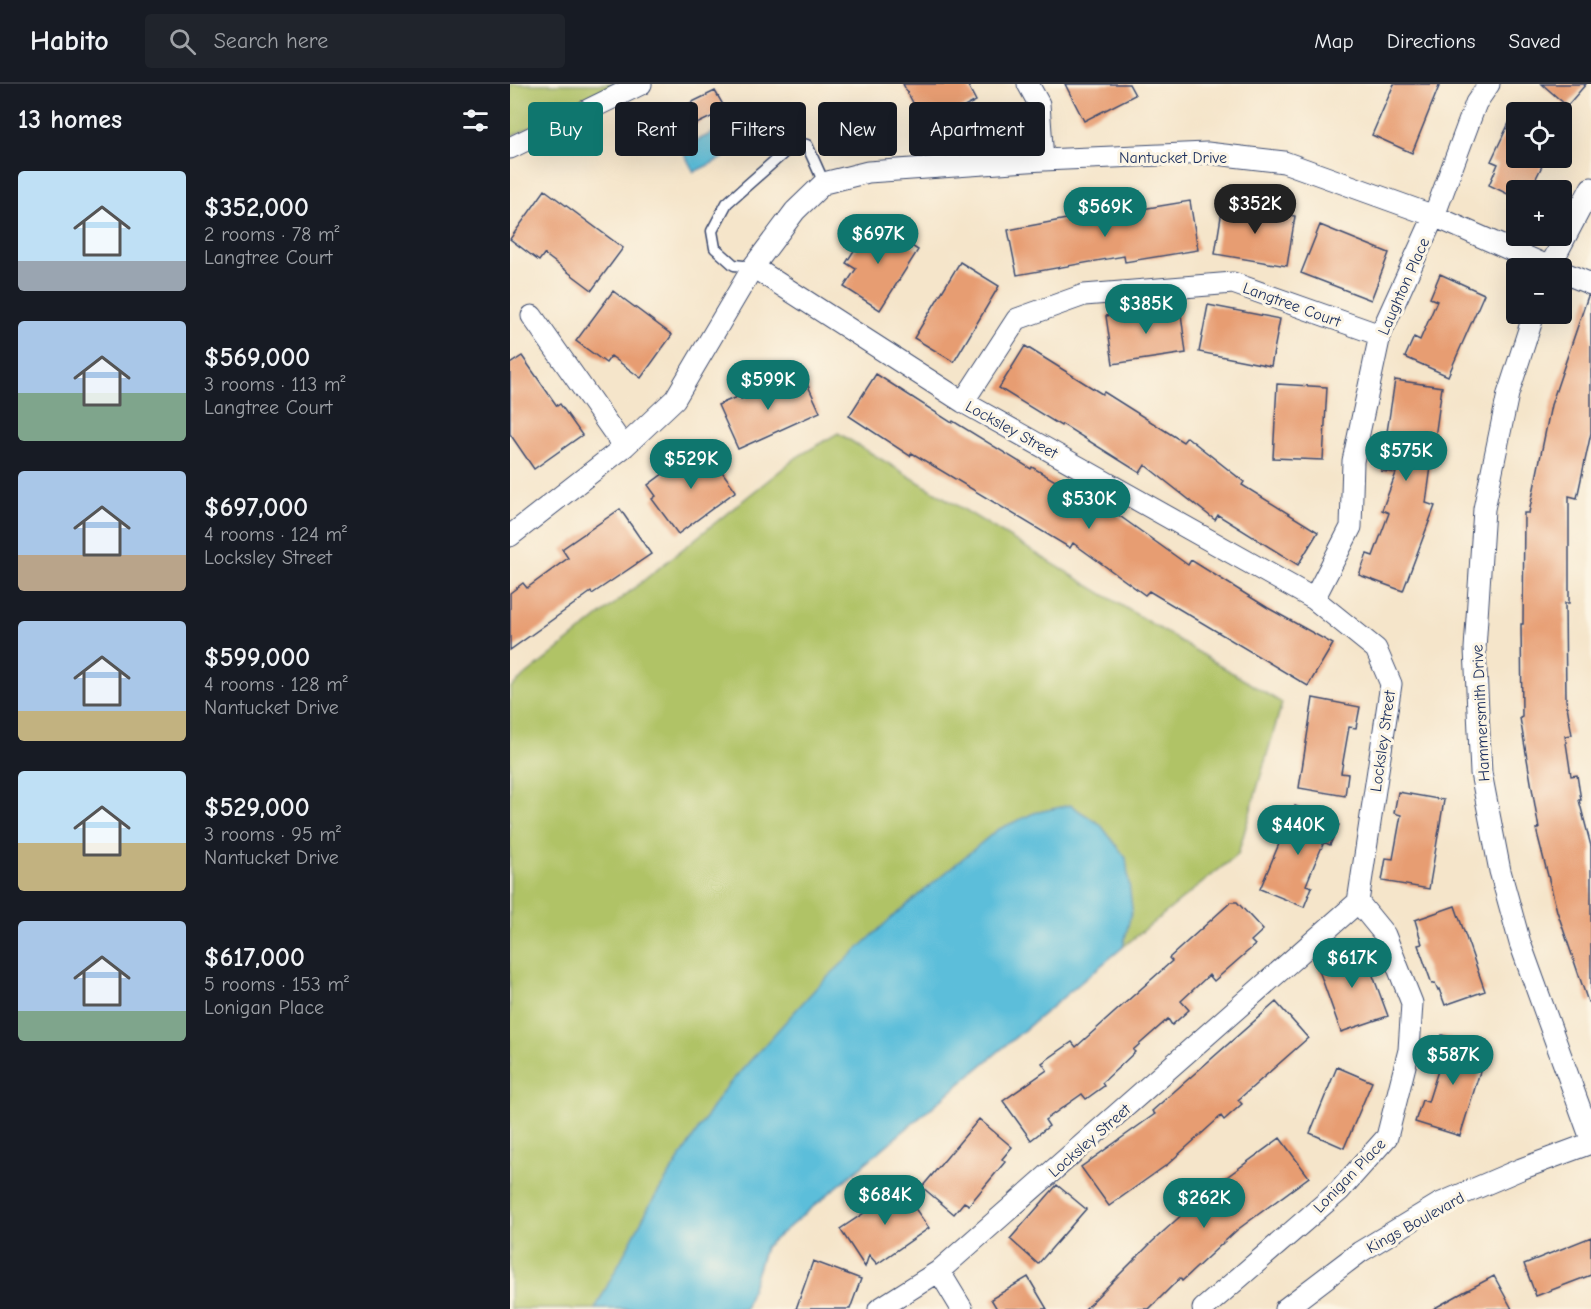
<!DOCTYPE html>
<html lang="en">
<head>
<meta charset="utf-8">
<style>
	:root { --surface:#171b24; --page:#20242c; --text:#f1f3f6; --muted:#9ea1a6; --line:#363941; --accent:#0f766e }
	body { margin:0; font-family:"Comic Neue",sans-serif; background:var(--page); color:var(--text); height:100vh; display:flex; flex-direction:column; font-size:22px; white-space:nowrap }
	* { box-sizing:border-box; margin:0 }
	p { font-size:20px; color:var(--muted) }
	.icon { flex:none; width:33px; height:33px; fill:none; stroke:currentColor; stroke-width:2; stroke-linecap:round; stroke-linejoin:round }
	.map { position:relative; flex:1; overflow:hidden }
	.sheet { display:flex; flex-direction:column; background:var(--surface); width:510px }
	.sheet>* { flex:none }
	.guide { position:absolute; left:18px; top:18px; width:570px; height:54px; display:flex; gap:12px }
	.controls { position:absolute; left:996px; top:18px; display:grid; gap:12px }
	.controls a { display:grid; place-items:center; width:66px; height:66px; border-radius:6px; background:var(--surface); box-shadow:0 6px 24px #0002; font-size:30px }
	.price { position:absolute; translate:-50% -51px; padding:0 14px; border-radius:21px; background:var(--accent); color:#fff; font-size:20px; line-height:39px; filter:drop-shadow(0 2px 3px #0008) }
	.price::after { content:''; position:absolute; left:50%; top:36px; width:18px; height:14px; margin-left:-9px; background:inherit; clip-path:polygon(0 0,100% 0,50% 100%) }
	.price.current { background:#222; color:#fff }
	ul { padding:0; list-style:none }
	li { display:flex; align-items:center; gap:18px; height:150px; padding:0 18px }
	li span { display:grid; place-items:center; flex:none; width:168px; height:120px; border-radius:6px; color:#555 }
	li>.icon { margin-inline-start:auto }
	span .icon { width:72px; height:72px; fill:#fffc; stroke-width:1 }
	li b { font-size:26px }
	h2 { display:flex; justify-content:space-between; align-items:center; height:72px; padding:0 18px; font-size:26px }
	.chip { padding:0 21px; border-radius:6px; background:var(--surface); box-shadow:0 6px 24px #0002; font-size:21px; line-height:54px }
	.chip.current { background:var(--accent); color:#fff }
	header { display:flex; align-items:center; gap:36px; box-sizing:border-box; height:84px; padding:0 30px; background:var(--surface); border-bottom:2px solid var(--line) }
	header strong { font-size:28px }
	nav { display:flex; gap:33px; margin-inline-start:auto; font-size:21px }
	.search { width:420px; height:54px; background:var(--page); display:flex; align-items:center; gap:15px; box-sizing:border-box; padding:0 21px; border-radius:6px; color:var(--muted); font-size:22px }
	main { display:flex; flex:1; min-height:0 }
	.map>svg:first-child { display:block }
	.grass { fill:#b0c366; stroke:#667962; stroke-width:1.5 }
	.water { fill:#5cbeda; stroke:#3c769c; stroke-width:1.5 }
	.building { fill:#e79d72 }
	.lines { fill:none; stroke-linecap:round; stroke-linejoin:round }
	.lane-casing { stroke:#3c4a6e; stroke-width:13 }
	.street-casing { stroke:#3c4a6e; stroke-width:23 }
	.lane { stroke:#fff; stroke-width:10 }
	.street { stroke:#fff; stroke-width:21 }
	.labels { text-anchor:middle; stroke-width:6; stroke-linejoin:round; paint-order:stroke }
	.street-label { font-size:16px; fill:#1b2f5e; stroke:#fcf5e5 }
</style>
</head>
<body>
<header>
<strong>Habito</strong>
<div class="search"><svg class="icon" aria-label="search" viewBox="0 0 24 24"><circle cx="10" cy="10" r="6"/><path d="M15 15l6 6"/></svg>Search here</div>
<nav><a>Map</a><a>Directions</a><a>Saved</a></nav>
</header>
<main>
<section class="sheet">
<h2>13 homes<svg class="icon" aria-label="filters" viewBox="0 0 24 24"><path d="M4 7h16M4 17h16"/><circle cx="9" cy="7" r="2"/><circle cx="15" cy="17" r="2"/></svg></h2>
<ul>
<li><span style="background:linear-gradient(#bfe0f5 75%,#9aa5b1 0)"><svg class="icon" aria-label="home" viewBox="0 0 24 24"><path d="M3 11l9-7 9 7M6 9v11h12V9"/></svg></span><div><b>$352,000</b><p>2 rooms · 78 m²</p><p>Langtree Court</p></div></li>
<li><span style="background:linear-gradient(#a9c7e8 60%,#7fa58c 0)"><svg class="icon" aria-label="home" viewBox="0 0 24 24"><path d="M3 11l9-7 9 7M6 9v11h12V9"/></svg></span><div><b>$569,000</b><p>3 rooms · 113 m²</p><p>Langtree Court</p></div></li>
<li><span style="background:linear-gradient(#a9c7e8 70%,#b9a48a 0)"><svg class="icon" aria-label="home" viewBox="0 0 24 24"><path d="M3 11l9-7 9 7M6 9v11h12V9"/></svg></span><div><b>$697,000</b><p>4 rooms · 124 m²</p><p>Locksley Street</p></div></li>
<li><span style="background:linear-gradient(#a9c7e8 75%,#c2b280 0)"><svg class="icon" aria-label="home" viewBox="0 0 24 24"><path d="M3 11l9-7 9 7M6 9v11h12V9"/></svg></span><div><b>$599,000</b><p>4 rooms · 128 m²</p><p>Nantucket Drive</p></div></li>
<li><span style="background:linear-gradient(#bfe0f5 60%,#c2b280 0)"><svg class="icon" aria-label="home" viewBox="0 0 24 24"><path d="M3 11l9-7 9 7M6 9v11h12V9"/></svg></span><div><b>$529,000</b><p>3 rooms · 95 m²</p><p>Nantucket Drive</p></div></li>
<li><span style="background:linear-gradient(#a9c7e8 75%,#7fa58c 0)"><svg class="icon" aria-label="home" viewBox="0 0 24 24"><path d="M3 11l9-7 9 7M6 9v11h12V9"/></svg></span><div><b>$617,000</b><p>5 rooms · 153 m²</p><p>Lonigan Place</p></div></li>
</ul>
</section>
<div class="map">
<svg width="1081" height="1225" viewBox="0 0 1081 1225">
	<rect width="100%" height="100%" fill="#fcf5e5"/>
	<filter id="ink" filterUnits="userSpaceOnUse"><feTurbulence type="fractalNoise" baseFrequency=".0167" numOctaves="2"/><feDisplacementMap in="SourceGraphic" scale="12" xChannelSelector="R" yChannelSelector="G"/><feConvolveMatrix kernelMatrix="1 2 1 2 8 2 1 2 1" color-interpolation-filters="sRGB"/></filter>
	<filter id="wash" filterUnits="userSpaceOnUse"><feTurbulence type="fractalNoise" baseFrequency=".008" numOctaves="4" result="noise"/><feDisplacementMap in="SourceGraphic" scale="24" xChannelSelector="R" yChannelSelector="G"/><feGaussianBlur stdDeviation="1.35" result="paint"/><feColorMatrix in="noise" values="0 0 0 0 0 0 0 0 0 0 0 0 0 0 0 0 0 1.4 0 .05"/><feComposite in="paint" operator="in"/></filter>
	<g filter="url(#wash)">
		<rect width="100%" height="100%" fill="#f5e5ca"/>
		<path class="grass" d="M0,0H109L0,53Z
			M328,349L772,619L728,770L613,863L255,1163L235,1225H0V604L287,373Z"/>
		<path class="water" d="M211,45L223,69L184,88L171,64Z
			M560,721L590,740L616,774L622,825L613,863L255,1163L235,1225H85L140,1121L212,1008L306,904L380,835L487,746L524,729Z"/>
		<g id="blocks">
			<path class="building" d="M393,0H457L466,17L416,43Z
				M555,0H619L625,11L574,37Z
				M884,0H930L902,69L862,51Z
				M1032,0H1076L1057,22Z
				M205,7L216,26L153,56L145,36Z
				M1006,24V74H1036L1020,106H1006V114L979,101L988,80L981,77Z
				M35,106L113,164L82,206L34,170L29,177L0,155Z
				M680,117L688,166L615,178L614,172L507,191L498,146L589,129V132Z
				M713,120L785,132L777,182L705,170Z
				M363,137L408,166L370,226L334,203L346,185L336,179Z
				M810,141L879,169L861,216L791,189Z
				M450,178L489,202L444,278L404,254Z
				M930,190L974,210L938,292L895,273L904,253L910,256L927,217L920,214Z
				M103,207L162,251L131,294L101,272L96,279L66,257Z
				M1078,212L1081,213V349L1067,414L1059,412V519H1055L1056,616L1062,651L1055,652L1061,692L1067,691L1071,716H1069L1081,762V918H1078L1047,827L1026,745H1029L1010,634L1012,633L1011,540H1013L1014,429H1019L1041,321Z
				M698,221L770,235L761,282L689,268Z
				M670,222L676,269L603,280L596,232Z
				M515,262L592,310L594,308L673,358L677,353L734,398L732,401L808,448L788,481L708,431L705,436L635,381L630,389L552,340L551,342L489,304Z
				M12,272L47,322L50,320L72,351L24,385L0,350V280Z
				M366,290L442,339L443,337L521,385L522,383L602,431L604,428L678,481L681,476L758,524L823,560L798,602L639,507L635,511L563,459L560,464L402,369L400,372L339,332Z
				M294,293L310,328L228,365L208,321L229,312L231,315L276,295L278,300Z
				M885,296L932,303L916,419L925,422L893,507L849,491L857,470L863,472L879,429L872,426L886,389L871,387Z
				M767,300L817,303L813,376L763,374Z
				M188,364L195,374L200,371L226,407L168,450L142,415L146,412L138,401Z
				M110,425L141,470L82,510L81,508L0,566V509L13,499L17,504L58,474L52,465Z
				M803,614L850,623L846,644L839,643L831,689L838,690L835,712L789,704Z
				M888,708L934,716L919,805L872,797L876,774L883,775L891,731L884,729Z
				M785,722L829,741L820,761L814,758L805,779L796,801L802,803L794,823L750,805Z
				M721,818H727L753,846L741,857L745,861L704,897L699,891L671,917L679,926L662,941L658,935L623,966L625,968L592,999L594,1002L576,1015L572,1010L535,1036L539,1042L521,1056L493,1017L537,986L532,979L562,958L566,963L662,877L659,874Z
				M945,822L975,907L935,921L929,905L928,906L925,899L922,900L908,861L912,860L905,836Z
				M852,862L878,932L831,948L806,878Z
				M766,918L798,954L728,1016L732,1020L714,1036L711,1032L658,1080L599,1122L571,1083L645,1030L642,1027Z
				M932,951L977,965L950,1052L905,1038L912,1016L918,1018L932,974L926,972Z
				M827,983L862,998L834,1064L800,1049Z
				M469,1035L502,1063L492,1075L495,1078L459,1121L454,1118L444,1130L412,1103Z
				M770,1054L799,1093L727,1146L672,1197L670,1194L639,1225H575L642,1158L699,1106Z
				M387,1099L419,1144L367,1180L359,1171L355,1183L330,1145L363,1123L359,1118Z
				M547,1101L576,1125L528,1180L500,1155Z
				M1081,1153V1191L1026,1212L1014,1180Z
				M303,1177L351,1195L340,1225H286Z
				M984,1192L1002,1225H923L952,1209Z
				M518,1193L537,1225H487L481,1215Z"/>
		</g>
	</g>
	<g filter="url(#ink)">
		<use href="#blocks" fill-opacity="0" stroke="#3c4a6e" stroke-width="1.5"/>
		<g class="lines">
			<g class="lane-casing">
				<path id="lane" d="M243,183L224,181L205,164L202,147L217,119L286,58L297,61L314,99"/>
			</g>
			<g class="street-casing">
				<path id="street" d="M518,0L529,20L533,76
					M0,64L131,0
					M243,183L453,318L804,515L866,565L881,600L848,818L429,1187L369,1225
					M1039,184L1081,104
					M1052,188L1081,200
					M1024,230L998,310L974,425L965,565L971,689L990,787L1010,859L1081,1055
					M22,232L114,363
					M453,318L507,235L574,211L723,199L870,251
					M0,452L114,363L165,315L243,183L285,127L314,99L358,88L533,76L697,69L774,78L924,132L1042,184
					M804,515L841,443L843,377L870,251L924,132L966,19L979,0
					M429,1187L452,1225
					M693,1225L829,1107L877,1053L899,966L902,919L875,851L848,818
					M775,1225L850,1168L929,1120L1011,1085L1081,1059"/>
			</g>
			<use href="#lane" class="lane"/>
			<use href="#street" class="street"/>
		</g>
	</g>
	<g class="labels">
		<g class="street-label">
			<text x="663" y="79">Nantucket Drive</text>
			<text transform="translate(893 202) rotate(-66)" y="6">Laughton Place</text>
			<text transform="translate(782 220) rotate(20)" y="6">Langtree Court</text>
			<text transform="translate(502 345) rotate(29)" y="6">Locksley Street</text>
			<text transform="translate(970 629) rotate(-93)" y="6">Hammersmith Drive</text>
			<text transform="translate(872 657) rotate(-82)" y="6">Locksley Street</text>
			<text transform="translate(579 1056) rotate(-41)" y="6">Locksley Street</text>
			<text transform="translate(839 1091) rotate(-46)" y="6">Lonigan Place</text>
			<text transform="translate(905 1138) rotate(-29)" y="6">Kings Boulevard</text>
		</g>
	</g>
</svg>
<div class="controls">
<a><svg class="icon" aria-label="locate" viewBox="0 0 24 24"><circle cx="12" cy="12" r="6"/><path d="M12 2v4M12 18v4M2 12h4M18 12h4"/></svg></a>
<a>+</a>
<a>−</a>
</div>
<b class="price current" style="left:745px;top:151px">$352K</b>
<b class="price" style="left:595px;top:154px">$569K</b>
<b class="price" style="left:368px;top:181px">$697K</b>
<b class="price" style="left:636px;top:251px">$385K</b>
<b class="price" style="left:258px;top:327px">$599K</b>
<b class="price" style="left:896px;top:398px">$575K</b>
<b class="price" style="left:181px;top:406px">$529K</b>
<b class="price" style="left:579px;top:446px">$530K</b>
<b class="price" style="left:788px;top:772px">$440K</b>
<b class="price" style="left:842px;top:905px">$617K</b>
<b class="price" style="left:943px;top:1002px">$587K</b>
<b class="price" style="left:375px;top:1142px">$684K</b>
<b class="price" style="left:694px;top:1145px">$262K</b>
<div class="guide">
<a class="chip current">Buy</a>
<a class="chip">Rent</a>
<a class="chip">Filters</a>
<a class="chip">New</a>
<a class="chip">Apartment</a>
</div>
</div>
</main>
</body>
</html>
